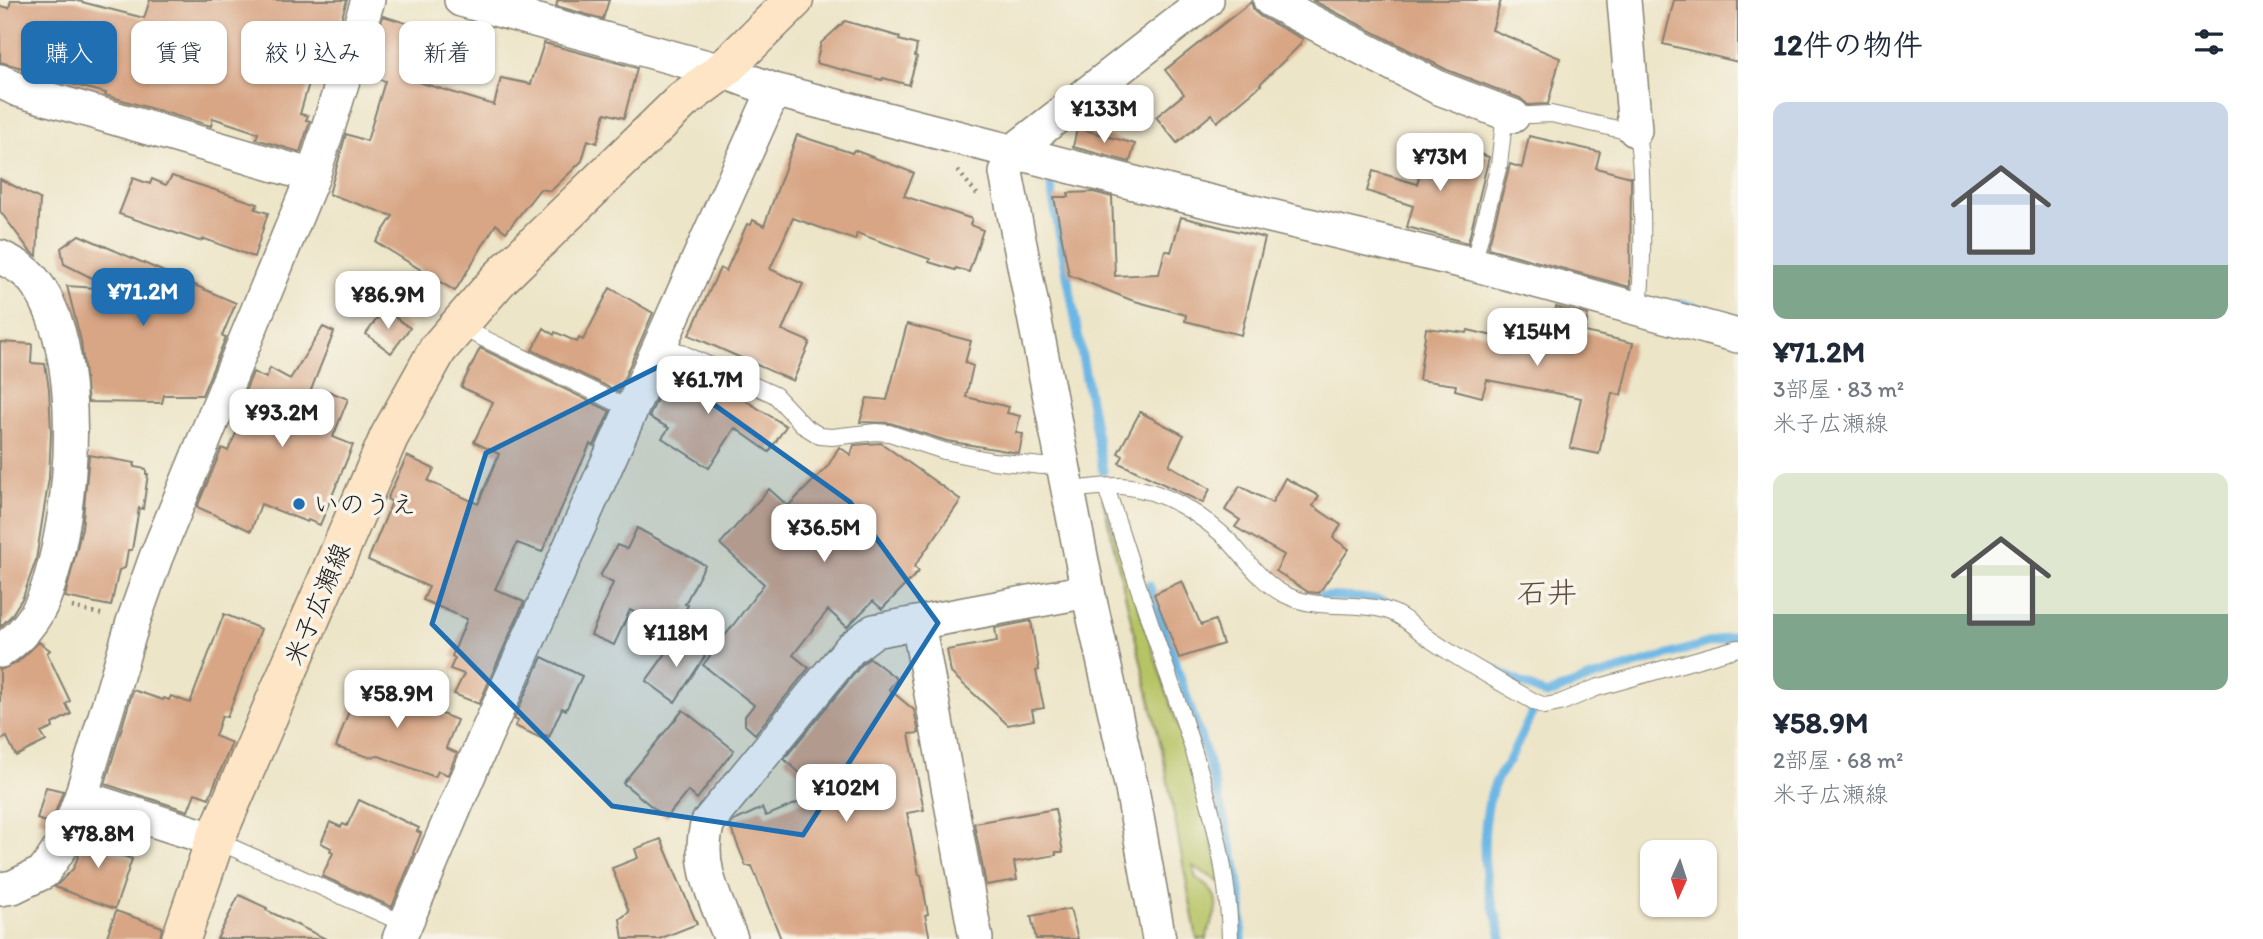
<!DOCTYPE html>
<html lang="ja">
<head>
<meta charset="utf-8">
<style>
	:root { --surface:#fff; --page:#f2f2f3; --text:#1f2937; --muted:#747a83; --accent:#1f6fb2 }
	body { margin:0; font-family:Itim,"Klee One",sans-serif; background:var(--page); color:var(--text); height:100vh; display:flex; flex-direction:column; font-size:26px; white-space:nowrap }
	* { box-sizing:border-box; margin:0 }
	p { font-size:23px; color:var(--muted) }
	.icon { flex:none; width:38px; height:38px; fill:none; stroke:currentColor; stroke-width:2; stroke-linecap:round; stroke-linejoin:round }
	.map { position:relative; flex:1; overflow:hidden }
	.sheet { display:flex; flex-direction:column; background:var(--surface); width:525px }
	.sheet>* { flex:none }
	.guide { position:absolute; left:21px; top:21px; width:665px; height:63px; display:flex; gap:14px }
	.needle { width:46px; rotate:183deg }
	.tools { position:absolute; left:1640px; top:840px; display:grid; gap:14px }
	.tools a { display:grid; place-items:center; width:77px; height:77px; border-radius:14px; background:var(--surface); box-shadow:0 2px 5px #0004; font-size:35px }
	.price { position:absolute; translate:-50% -60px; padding:0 16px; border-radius:14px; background:#fff; color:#222; font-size:23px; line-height:46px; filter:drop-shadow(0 2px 4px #0008) }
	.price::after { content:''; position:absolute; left:50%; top:42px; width:21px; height:16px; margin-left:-10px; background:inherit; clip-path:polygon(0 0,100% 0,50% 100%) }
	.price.selected { background:var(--accent); color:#fff }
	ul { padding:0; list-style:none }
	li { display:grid; align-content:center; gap:14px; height:371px; padding:0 35px }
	li span { display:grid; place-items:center; height:217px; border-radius:14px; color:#555 }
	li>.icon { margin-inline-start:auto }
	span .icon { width:126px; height:126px; fill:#fffc; stroke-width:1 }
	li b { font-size:30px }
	h2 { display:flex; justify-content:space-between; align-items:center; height:84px; padding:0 35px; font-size:30px }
	.tag { padding:0 24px; border-radius:14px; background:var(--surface); box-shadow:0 2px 5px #0004; font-size:24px; line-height:63px }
	.tag.selected { background:var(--accent); color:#fff }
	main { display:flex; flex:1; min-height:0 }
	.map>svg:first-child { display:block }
	.green { fill:#b7c466; stroke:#6a7041; stroke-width:2 }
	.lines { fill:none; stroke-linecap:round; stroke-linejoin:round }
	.stream { stroke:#6bb6e4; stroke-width:9 }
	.building { fill:#d8a685 }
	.lane-casing { stroke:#848072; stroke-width:18 }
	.street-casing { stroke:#848072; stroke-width:36 }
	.secondary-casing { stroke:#848072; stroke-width:41 }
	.path { stroke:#848072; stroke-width:4.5; stroke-dasharray:2 5; stroke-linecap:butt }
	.lane { stroke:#fff; stroke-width:16 }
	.street { stroke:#fff; stroke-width:33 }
	.secondary { stroke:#fde5c5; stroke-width:38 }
	.marked { fill:#1f6fb2; fill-opacity:0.2; stroke:#1f6fb2; stroke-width:5; stroke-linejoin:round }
	.poi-dot { fill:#1f6fb2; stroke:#f7f3e8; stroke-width:2.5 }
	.labels { text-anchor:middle; stroke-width:7; stroke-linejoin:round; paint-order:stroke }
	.poi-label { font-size:26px; fill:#1c1c1c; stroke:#f7f3e8; text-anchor:start }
	.street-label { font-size:26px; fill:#1c1c1c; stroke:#f7f3e8 }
	.quarter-label { font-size:30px; fill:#5e4c41; stroke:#f7f3e8 }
</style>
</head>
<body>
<main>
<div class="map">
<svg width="1738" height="939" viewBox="0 0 1738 939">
	<rect width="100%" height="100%" fill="#f7f3e8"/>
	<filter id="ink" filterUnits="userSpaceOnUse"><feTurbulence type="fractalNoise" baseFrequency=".0143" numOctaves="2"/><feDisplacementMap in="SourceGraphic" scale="14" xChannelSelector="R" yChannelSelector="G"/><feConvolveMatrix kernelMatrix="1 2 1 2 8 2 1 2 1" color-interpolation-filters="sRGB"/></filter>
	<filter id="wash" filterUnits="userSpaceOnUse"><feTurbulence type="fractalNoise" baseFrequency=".00686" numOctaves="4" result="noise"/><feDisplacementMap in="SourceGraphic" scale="28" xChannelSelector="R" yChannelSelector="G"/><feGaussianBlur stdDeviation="1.57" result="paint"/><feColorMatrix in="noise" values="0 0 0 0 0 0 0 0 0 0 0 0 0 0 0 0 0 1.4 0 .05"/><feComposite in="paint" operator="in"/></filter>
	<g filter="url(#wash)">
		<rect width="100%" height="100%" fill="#ede5c8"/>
		<path class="green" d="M1102,497L1191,766L1218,864L1221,883L1193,866L1196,878C1214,890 1222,900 1212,922C1209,929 1207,932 1207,939H1197L1163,755Z"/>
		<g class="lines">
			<path class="stream" d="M1051,187L1103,471
				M1679,303L1736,319
				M1149,585L1208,760L1236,865L1241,900L1242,939
				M1318,596C1350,598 1385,594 1411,616
				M1493,669L1546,695L1588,679L1738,634
				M1502,939C1499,921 1491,904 1488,886C1481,851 1482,790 1508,763L1533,711"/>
		</g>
		<g id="blocks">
			<path class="building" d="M11,0H74L144,18L150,0H347L328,63L316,59L300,114L308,116L306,120L310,121L300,152L256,139L258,133L213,118L211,126L105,95L106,93L28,73L29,70L0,62V6L9,8Z
				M558,0H609L603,19L556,6Z
				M1312,0H1501L1492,30L1560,58L1548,104L1528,105L1520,98L1447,70Z
				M1674,0H1738V62L1663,44Z
				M1251,2L1254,11L1261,17L1303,39L1299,46L1260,84L1261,85L1217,122L1212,114L1177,143L1156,117L1184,94L1165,70Z
				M383,16L422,28L417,42L422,43L412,80L494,105L501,78L531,84L544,43L637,68L624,118L605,113L597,143L588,140L582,161L551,191L540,189L506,232L496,224L455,291L376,242L393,216L329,194L346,134L367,141L385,81L365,75Z
				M845,21L900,37L899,40L917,45L915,56L917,57L909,85L883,78L882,80L816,63L821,43Z
				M1077,128L1135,144L1130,162L1073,147Z
				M797,135L852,153L854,150L914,173L904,196L972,219L970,225L983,230L969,272L956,268L955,270L929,262L930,259L857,233L855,240L793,218L770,269L803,284L782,330L810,342L793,381L689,335L720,268L726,271L747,224L751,225L753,220L764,226Z
				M1529,136L1600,152L1596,168L1631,177L1630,287L1488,248L1510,164L1522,168Z
				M1454,146L1489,157L1468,243L1407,227L1413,206L1367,191L1373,171L1417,184L1427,149L1450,156Z
				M172,176L258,204L255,209L268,213L254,257L205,239L199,241L119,214L133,178L150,184L152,179L166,185Z
				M0,179L40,199L37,256L30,251L0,211Z
				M1093,192L1112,197L1115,276L1159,274L1165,250L1171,252L1181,217L1265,238L1241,335L1185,321L1186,315L1131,300L1069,275L1054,197H1069L1068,193Z
				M79,235L236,303L222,336L226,337L202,395H164L162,403L88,402L81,341L67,286L114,289L64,264L61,248Z
				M610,288L653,313L618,392L532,350L544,328L554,335L555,332L577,342L579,338L583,340Z
				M1556,307L1588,315L1585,332L1633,343L1621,395L1612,393L1599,454L1570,448L1581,398L1487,380L1482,397L1455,390L1456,385L1419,380L1426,328L1467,333L1468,330L1534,346L1538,333L1550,337Z
				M384,309L410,328L391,353L366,334Z
				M907,324L971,341L965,363L973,366L966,397L1009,407L1007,413L1020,416L1016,433L1023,434L1019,453L947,441L890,423L860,422L867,398L887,400Z
				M323,327L334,332L301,415L306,417L326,390L348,399L333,437L353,445L320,525L308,520L307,522L261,504L251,531L197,507L222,448L228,451L253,396H243L253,372L266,378L270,368L290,379Z
				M0,342L32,344L31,363L45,364L49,389L51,433L49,478L36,560L23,597L11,616L0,627Z
				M480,348L610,411L594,446L590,444L542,552L517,543L495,589L524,602L479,704L454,694L464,674L450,669L455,658L452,656L467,619L423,600L429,587L368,560L392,502L387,499L407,456L434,469L428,481L478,504L499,454L474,442L493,402L461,387Z
				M674,361L705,375L786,426L769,452L735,428L709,468L662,438L669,428L649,417Z
				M1140,412L1184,435L1169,465L1210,489L1203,503L1119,463L1123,456L1118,453Z
				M881,443L961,500L914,567L919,571L882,609L873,601L847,627L828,610L793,655L809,668L755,734L745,725V716L754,705L703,665L764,584L720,544L769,489L788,506L828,466L839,447L851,455L854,445Z
				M89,455L135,463L134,467L146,469V474H148L143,509L139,508L132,550H128L125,568L119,570L111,606L65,597L82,528Z
				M1285,478L1319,496L1313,506L1341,525L1333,538L1349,549L1319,593L1308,592L1276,571L1284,555L1235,527L1240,520L1225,510L1240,486L1272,503Z
				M637,528L705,565L685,604L688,605L674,634L630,610L614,645L591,635L613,583L600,576L617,545L627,549Z
				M1182,581L1201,625L1215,620L1223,644L1179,658L1154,594Z
				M224,614L261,629L227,717L222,716L215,736L232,743L209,798L195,793L188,811L105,784L133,690L163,700L164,698L169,700L171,696L190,703Z
				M1031,621L1039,670L1036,671L1044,708L1032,710L1034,720L1008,725L951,673L947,650L997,641L995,628Z
				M678,637L705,656L675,702L646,681Z
				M39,642L50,650L47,653L70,701L66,704L71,714L52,724L53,728L41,733L46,741L16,756L7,737L0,740V670L18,662Z
				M542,657L582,676L566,710L562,708L549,737L546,735L543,739L515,726L518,721L514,719Z
				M870,658L897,679L889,689L914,710L919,733L909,734L924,810L907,813L919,875H921L928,914L925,915L930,939H781L752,866H746L730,826L734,821L762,808L766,816L822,793L784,759L863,663Z
				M361,677L392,688L390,693L457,720L446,748L457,753L448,775L438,771L435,777L379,756L369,757L336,747Z
				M683,710L734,750L697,799L688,791L666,818L623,783Z
				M46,787L63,791L51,824L37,819Z
				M359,800L419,828L417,831L421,833L413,853L414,854L392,907L322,876L333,853L330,851L331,848L321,843L330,822L341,827L343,824L347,826Z
				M1055,809L1063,852H1056V855L1014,862L1017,880L986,885L974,823Z
				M93,821L114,828L105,849L132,859L115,909L55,887L73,869Z
				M661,839L697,924L659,939H623L620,919L629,912L612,868L638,858L635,849Z
				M239,895L267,908L266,910L326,939H217Z
				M1070,909L1078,939H1036L1031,916Z
				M116,911L162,927L160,939H106Z"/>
		</g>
	</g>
	<g filter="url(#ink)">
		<use href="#blocks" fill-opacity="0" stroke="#848072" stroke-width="2"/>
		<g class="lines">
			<g class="lane-casing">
				<path id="lane" d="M1513,116L1551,114L1622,130H1635C1640,144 1640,159 1641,173C1643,219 1643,265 1639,310
					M1473,264L1499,165L1505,113
					M458,326L632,410
					M662,344L775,395L804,426L820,436L832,437L876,432L889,433L944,451L993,461L1042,466L1063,465
					M1106,487C1125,545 1143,603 1163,660C1194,750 1228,842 1230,939
					M1068,490C1085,489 1103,485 1121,486C1162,489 1204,515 1232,544C1248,562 1264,585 1286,595C1317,611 1353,601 1385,610C1403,614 1419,632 1434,642C1467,664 1501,683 1535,702L1545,706L1560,703L1596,688L1738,648
					M215,840L405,924"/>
			</g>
			<g class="street-casing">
				<path id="street" d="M461,0L722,71L774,90L1173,193L1473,264L1738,336
					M1270,0L1439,88L1513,116
					M1624,0L1635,130
					M0,81L18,90L313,176
					M0,257C11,262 23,268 31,277C89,344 74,520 44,598C36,619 19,639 0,651
					M918,623L976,939
					M81,797L215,840
					M0,889L13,887L44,872L65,841L81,797L133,622L156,557L313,176L368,0
					M399,939L485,737L774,90
					M731,939C716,900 695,864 708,822L850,649L874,631L1088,591
					M1159,939L1132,789L1087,587L1006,173L1012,152L1207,0"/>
			</g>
			<g class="secondary-casing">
				<path id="secondary" d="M181,939L215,840L389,437L438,349L500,278L683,100L722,71L794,0"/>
			</g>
			<path class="path" d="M958,171L977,194
				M72,607L104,615"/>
			<use href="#lane" class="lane"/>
			<use href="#street" class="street"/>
			<use href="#secondary" class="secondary"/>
		</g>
	</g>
	<path class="marked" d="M660,366L850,502L938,623L803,835L612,806L432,624L486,453Z"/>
	<circle class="poi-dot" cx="299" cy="504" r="7"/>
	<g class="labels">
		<g class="poi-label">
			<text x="313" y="513">いのうえ</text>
		</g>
		<g class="street-label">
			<text transform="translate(317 604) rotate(-67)" y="9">米子広瀬線</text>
		</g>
		<g class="quarter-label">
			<text x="1547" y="603">石井</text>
		</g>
	</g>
</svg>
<div class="tools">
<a><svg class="needle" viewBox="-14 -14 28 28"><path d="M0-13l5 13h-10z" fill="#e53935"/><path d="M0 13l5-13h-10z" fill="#747a83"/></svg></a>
</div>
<b class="price" style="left:1104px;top:145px">¥133M</b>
<b class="price" style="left:1440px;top:193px">¥73M</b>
<b class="price selected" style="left:143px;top:328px">¥71.2M</b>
<b class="price" style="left:388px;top:331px">¥86.9M</b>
<b class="price" style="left:1537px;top:368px">¥154M</b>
<b class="price" style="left:708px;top:416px">¥61.7M</b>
<b class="price" style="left:282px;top:449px">¥93.2M</b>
<b class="price" style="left:824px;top:564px">¥36.5M</b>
<b class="price" style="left:676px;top:669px">¥118M</b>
<b class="price" style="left:397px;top:730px">¥58.9M</b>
<b class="price" style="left:846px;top:824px">¥102M</b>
<b class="price" style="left:98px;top:870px">¥78.8M</b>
<div class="guide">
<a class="tag selected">購入</a>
<a class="tag">賃貸</a>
<a class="tag">絞り込み</a>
<a class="tag">新着</a>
</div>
</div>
<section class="sheet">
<h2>12件の物件<svg class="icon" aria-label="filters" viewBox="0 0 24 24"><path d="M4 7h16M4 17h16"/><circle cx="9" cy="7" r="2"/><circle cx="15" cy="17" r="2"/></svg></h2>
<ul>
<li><span style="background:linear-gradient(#c9d6e8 75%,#7fa58c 0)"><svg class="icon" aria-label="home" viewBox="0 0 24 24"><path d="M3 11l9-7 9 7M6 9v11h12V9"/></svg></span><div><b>¥71.2M</b><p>3部屋 · 83 m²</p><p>米子広瀬線</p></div></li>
<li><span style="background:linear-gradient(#dfe7d0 65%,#7fa58c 0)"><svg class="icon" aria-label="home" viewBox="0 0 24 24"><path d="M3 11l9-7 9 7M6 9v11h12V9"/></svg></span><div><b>¥58.9M</b><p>2部屋 · 68 m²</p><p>米子広瀬線</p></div></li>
</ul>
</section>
</main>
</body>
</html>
